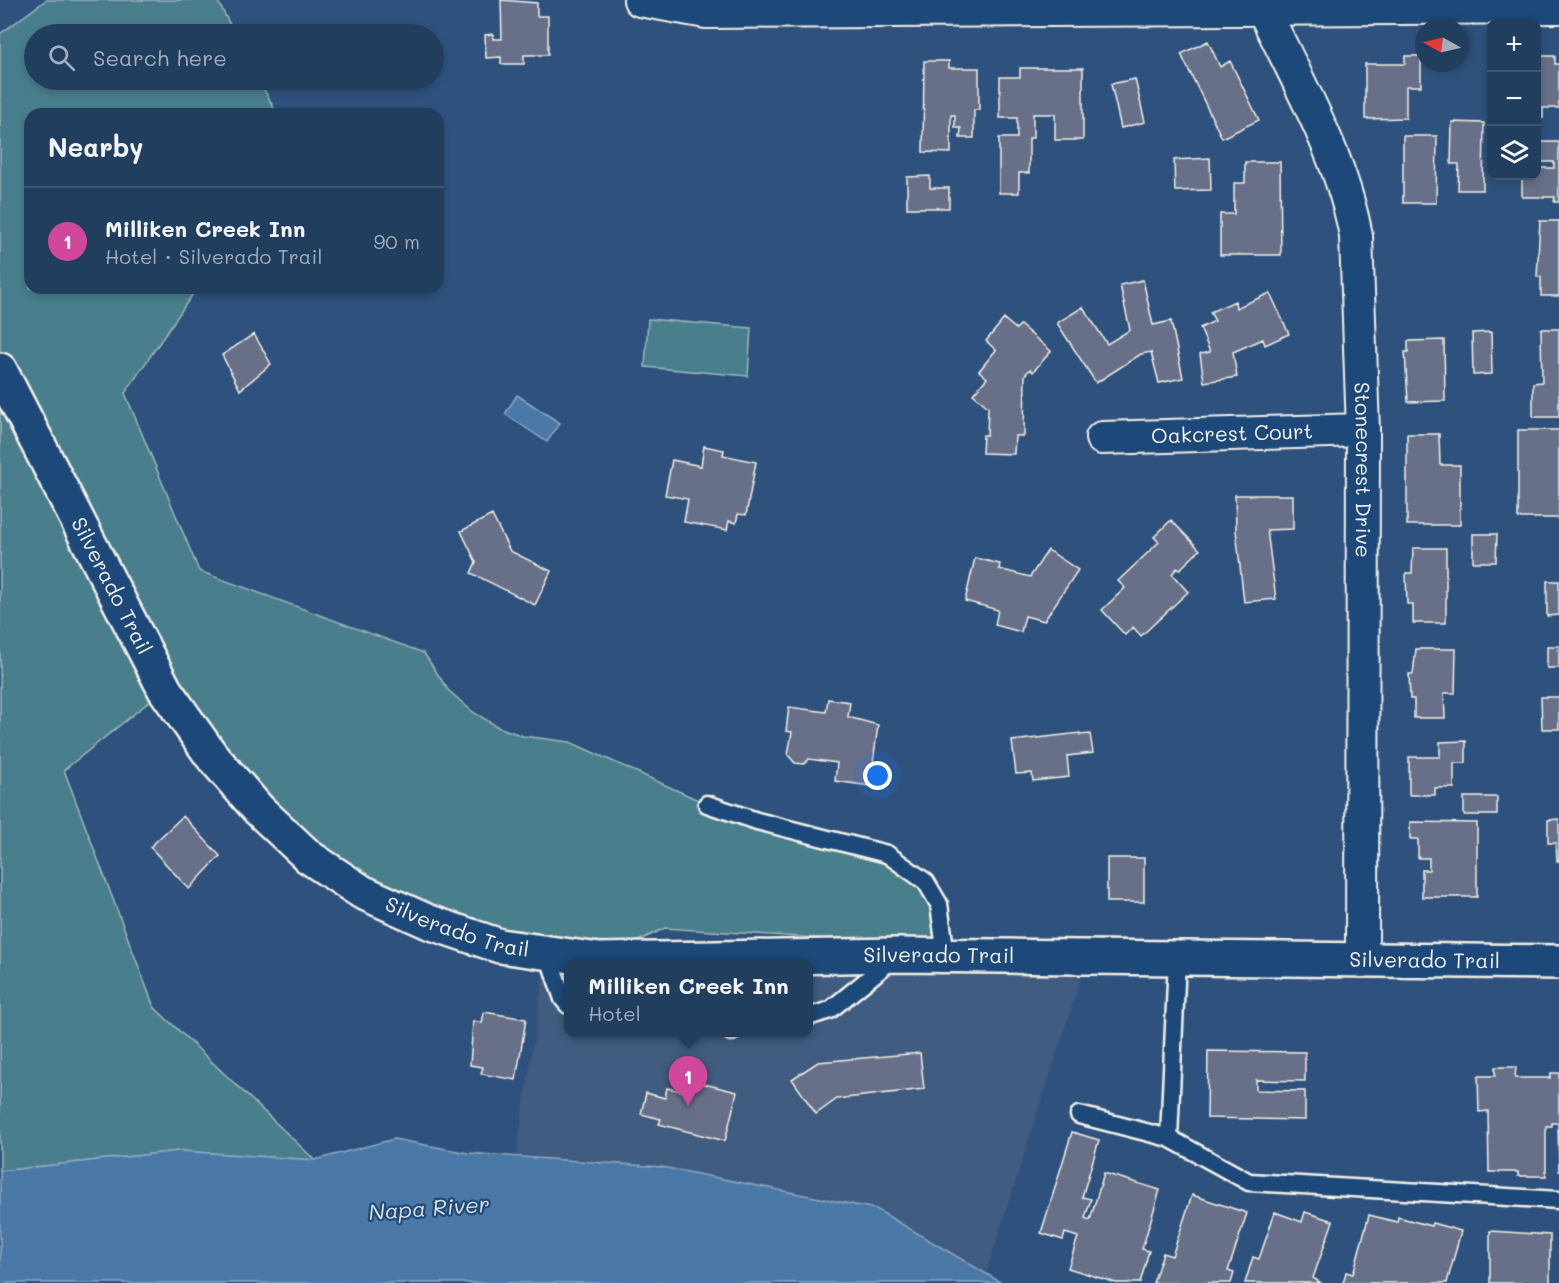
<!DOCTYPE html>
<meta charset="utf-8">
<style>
:root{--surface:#223e5e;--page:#2a4564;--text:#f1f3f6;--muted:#a2aebc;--line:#3f5773;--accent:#e797bd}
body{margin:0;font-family:Mali,sans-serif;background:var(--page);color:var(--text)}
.controls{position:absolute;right:18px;top:18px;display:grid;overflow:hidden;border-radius:12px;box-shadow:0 3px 9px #0003}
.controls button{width:54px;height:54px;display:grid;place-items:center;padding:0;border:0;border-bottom:2px solid var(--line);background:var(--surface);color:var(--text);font:30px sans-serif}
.compass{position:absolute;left:1415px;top:18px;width:54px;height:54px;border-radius:50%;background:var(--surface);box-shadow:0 3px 9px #0003;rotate:278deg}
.you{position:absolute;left:878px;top:776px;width:21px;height:21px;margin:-15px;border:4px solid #fff;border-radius:50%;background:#1a73e8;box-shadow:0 0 0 9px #1a73e833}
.badge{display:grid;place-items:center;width:39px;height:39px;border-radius:50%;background:var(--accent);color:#fff;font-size:20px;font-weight:700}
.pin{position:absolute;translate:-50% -50px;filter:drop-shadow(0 2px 3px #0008)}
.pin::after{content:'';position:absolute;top:32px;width:21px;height:18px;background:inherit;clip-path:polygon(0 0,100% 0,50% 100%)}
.popup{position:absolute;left:564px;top:959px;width:249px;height:78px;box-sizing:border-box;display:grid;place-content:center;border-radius:12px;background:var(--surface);filter:drop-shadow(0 2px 4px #0005);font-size:20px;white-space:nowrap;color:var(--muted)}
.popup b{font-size:22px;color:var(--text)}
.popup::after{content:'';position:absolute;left:50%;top:100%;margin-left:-12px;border:12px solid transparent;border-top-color:var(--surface)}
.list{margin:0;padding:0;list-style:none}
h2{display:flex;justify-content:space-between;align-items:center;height:78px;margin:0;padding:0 24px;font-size:26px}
h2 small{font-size:20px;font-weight:400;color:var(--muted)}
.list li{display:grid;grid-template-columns:39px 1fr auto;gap:18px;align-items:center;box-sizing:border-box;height:108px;padding:0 24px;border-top:2px solid var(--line)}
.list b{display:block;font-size:22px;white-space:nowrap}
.list p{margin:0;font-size:20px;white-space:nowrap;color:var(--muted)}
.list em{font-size:20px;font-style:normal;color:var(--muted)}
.icon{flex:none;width:33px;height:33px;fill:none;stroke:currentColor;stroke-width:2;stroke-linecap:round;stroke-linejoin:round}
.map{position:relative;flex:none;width:1559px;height:1283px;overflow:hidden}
.search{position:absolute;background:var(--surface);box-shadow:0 3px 9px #0003;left:24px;top:24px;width:420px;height:66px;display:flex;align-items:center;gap:15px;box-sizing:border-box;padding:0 21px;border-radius:33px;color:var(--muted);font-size:22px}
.panel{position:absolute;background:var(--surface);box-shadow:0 3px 9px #0003;left:24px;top:108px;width:420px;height:186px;border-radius:18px}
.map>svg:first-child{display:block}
.built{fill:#3f5b81;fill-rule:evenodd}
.green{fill:#4a7f8d;stroke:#9fb8ba;stroke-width:1.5}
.water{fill:#4b79a7;stroke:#8fa9c1;stroke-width:1.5}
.building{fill:#687089;stroke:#f4f1e8;stroke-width:1.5}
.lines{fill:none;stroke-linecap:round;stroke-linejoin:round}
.service-casing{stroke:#f4f1e8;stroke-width:21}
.minor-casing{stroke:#f4f1e8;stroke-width:36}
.primary-casing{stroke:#f4f1e8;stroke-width:38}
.service{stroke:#1f4a7a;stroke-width:16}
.minor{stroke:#1f4a7a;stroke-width:32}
.primary{stroke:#1f4a7a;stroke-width:33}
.labels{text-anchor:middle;stroke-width:4.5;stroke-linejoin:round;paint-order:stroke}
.street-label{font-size:21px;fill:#f4f1e8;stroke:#1f4a7a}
.water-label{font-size:22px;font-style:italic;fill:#dbdfde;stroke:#1f4a7a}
</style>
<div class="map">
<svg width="1559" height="1283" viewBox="0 0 1559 1283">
<rect width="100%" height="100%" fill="#2e527d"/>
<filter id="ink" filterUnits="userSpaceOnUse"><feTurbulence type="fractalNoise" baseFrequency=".0167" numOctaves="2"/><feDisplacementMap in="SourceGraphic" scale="12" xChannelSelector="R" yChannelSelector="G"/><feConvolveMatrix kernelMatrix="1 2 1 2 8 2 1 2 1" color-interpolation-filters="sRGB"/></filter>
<g filter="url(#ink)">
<path class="built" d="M547 952 1088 957 986 1273 876 1209 662 1167 516 1157ZM568 964H808V1032H568Z"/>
<path class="green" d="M46 0H217L235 34H34V80H259L277 114H30V288H197L125 393 199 571 424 653 448 690 473 712 498 727 523 736 570 742 707 804 847 842 926 882 952 947 665 928 599 960 363 892 164 690 64 770 154 1007 315 1160 179 1151 0 1171V34Z
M648 319 751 328 748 376 645 367Z"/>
<path class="water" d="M517 395 560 423 547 442 505 414Z
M394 1139 468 1153 662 1167 876 1209 1002 1283H0V1171L179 1151 315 1160Z"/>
<path class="building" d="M501 0 537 3V16H548V55H524V64H501V57L486 58 485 35 493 34V39H502Z
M1208 41 1220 67 1230 61 1259 120 1222 138 1181 54Z
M1405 56H1421V86H1406V118L1365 119V64H1405Z
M1536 56H1555V64H1559V108H1543V118H1536Z
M924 61H949V68H979V110H974V138H960L961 128H955V115H951V153L923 152Z
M1020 68H1083V140H1055V114H1033V138H1029V173H1019V193H999V138H1017V118H1000V77H1020Z
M1135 79 1145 122 1121 128 1111 84Z
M1452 122 1484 123 1483 190H1458L1459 164H1451Z
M1403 136H1437L1436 203H1403Z
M1536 142H1559V202H1554L1555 197H1522V176H1536V168H1554V162H1536Z
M1210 158 1211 190 1175 191 1174 160Z
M1245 162H1280L1281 255H1220V214H1234V183H1245Z
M930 176V188H949V208H907V177Z
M1540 221H1559V296H1541V277H1537Z
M1143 280 1153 325 1171 321 1183 378 1159 383 1151 352 1141 354 1096 383 1057 323 1083 307 1107 344 1130 330 1120 285Z
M1270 293 1289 334 1265 345 1263 339 1233 352 1237 377 1204 382 1200 354 1210 352 1200 328 1215 321 1210 312 1235 301 1236 308Z
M1004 319 1016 329 1020 325 1051 351 1033 372 1030 369 1025 375 1024 436H1015L1014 454 982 453 983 435H987L988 407 973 394 987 378 979 371 996 350 986 341Z
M1541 329H1559V417H1533V383L1542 382Z
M1491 332 1492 374 1473 375 1472 333Z
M254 334 271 364 240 390 222 355Z
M1444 340 1445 401 1408 402 1405 352H1408V341Z
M1518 430H1559V518H1518Z
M1407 434H1439L1440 465H1460V525H1407Z
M704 446 724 450 723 455 756 462 746 515 738 514 736 523 729 521 727 530 684 522 688 499 665 495 672 460 701 466Z
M1235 495H1293V529L1267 530 1276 599 1244 602 1236 530Z
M492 515 510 551 551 571 535 605 471 573 476 562 461 531Z
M1171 520 1200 550 1179 570 1177 568 1172 574 1188 592 1141 636 1133 627 1125 635 1102 610 1125 588 1118 581 1159 542 1154 537Z
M1473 534H1497L1496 562H1473Z
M1413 548H1446V623H1413V604H1407L1406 573H1412Z
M1048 550 1078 570 1044 621 1025 616 1021 632 995 625 998 610 965 601 975 558 1000 564 999 569 1030 577Z
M1547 581H1559V615L1547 616Z
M1547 646H1559V668H1547Z
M1416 649H1456L1455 693H1444L1445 718H1414V699H1410L1409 674H1413Z
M1541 697H1559V729H1542Z
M828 699 850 702 848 717 878 725 870 786 835 781 837 763 809 759 804 764 795 763 788 755 792 732 786 731 789 707 826 712Z
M1080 733V735L1090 734 1093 753 1067 756 1069 777 1033 781 1032 773 1016 774 1012 741Z
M1466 741V763H1454V788H1435V795H1409V757H1440V742Z
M1464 797H1497V815H1464Z
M183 816 220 856 189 889 150 847Z
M1559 819V861H1557L1556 843H1548V820Z
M1410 822 1477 823V897H1422V870H1429V858H1418V839H1410Z
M1107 858H1144V902H1107Z
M484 1012 526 1019 516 1080 481 1074 483 1067 470 1065 473 1021 482 1023Z
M1208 1051 1305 1052V1081L1256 1080V1090L1305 1091V1120L1207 1118Z
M920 1053 924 1089 837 1099 816 1114 792 1079 818 1062Z
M1495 1067H1516L1515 1078H1550L1551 1073H1559V1172L1558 1123H1552V1126H1546V1176H1518V1172H1489L1488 1111 1479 1112 1478 1076H1495Z
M688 1080 737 1092 725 1141 659 1124 661 1119 641 1114 646 1093 665 1098 667 1088 686 1092Z
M1072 1132 1099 1140 1082 1197 1091 1199 1085 1218 1090 1220 1104 1173 1160 1190 1142 1249 1149 1251 1140 1283H1116L1068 1268 1078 1237 1065 1233 1063 1240 1041 1233Z
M1192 1195 1247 1213 1228 1271 1234 1273 1231 1283H1153L1163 1253 1172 1256Z
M1275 1212 1302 1222 1305 1212 1333 1221 1313 1278 1321 1283H1245L1253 1257 1259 1259Z
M1369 1215 1397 1222 1398 1217 1431 1226 1432 1223 1461 1231 1447 1283H1343L1346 1272 1353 1274Z
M1490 1231 1550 1235V1283H1490Z"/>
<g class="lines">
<defs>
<path id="service" d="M707 804 757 821 887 854 926 882 939 904 946 956
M547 952 563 999 568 1005
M808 1017 830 1010 893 959
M731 1032H732
M1079 1115 1169 1138 1177 959
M1169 1138 1249 1182 1559 1200"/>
<g id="minor">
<path d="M640 0 706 12 1559 7"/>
<path id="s1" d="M1259 0C1294 76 1341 153 1356 236L1363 430 1362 961"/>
<path id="s2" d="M1102 438 1363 430"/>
</g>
<g id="primary">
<path id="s3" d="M0 370 165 690 211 755 259 810 309 857 362 892 429 922 500 946 599 960 897 955 1559 962"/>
</g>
</defs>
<use href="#service" class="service-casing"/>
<use href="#minor" class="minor-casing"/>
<use href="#primary" class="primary-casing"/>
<use href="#service" class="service"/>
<use href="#minor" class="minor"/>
<use href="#primary" class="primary"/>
</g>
</g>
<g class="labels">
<g class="street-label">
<text dy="7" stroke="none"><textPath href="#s2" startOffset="130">Oakcrest Court</textPath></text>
<text dy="7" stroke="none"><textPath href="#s1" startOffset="490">Stonecrest Drive</textPath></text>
<text dy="7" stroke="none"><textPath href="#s3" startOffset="243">Silverado Trail</textPath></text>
<text dy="7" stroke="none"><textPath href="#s3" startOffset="747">Silverado Trail</textPath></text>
<text dy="7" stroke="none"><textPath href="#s3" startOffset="1233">Silverado Trail</textPath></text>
<text dy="7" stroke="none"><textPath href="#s3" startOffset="1719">Silverado Trail</textPath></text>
</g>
<g class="water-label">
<text transform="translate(429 1208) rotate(-4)" y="8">Napa River</text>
</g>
</g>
</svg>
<div class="controls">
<button>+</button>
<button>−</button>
<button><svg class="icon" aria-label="layers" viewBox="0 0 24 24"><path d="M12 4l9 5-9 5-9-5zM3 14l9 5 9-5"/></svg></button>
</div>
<svg class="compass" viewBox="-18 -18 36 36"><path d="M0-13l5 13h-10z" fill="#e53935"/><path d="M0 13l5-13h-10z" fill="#a2aebc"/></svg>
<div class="you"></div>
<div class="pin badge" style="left:688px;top:1106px;background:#d1479c">1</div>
<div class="popup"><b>Milliken Creek Inn</b>Hotel</div>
<div class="search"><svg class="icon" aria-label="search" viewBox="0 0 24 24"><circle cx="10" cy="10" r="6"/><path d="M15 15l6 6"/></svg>Search here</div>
<section class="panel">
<h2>Nearby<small></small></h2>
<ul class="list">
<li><span class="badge" style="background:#d1479c">1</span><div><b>Milliken Creek Inn</b><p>Hotel · Silverado Trail</p></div><em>90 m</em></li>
</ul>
</section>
</div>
